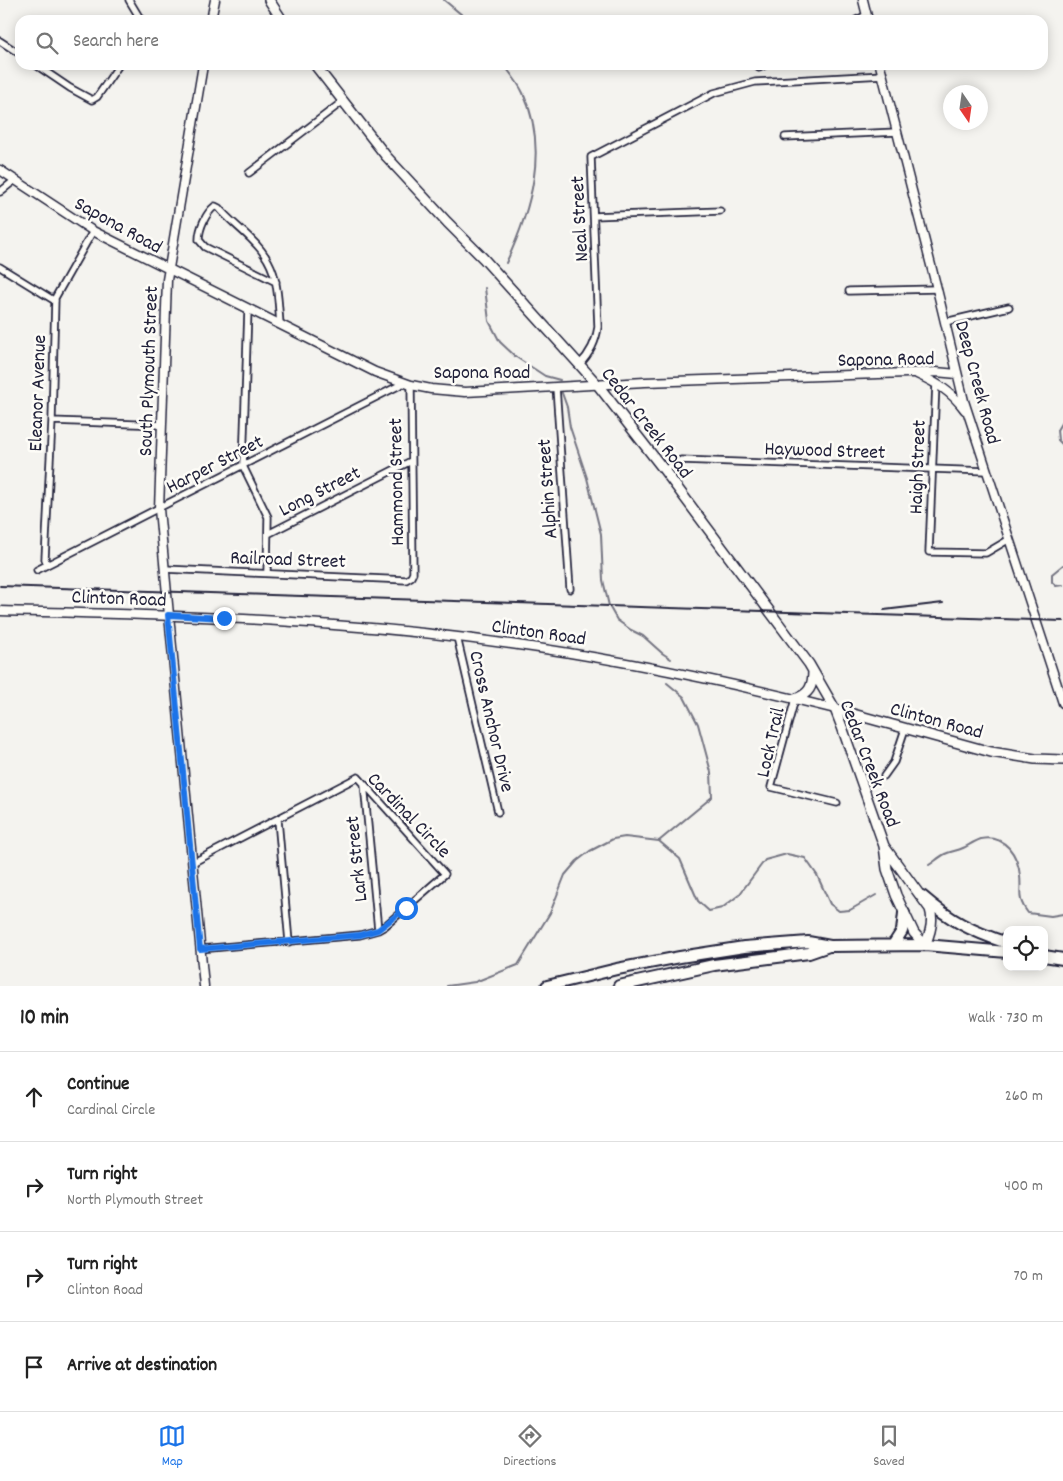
<!DOCTYPE html>
<meta charset="utf-8">
<style>
:root{--surface:#fff;--page:#f6f6f6;--text:#222;--muted:#767676;--line:#e0e0e0;--accent:#1a73e8}
body{margin:0;font-family:Dekko,sans-serif;background:var(--page);color:var(--text)}
.controls{position:absolute;right:15px;bottom:15px;display:grid;overflow:hidden;border-radius:10px;box-shadow:0 2px 12px #0003}
.controls button{width:45px;height:45px;display:grid;place-items:center;padding:0;border:0;border-bottom:1px solid var(--line);background:var(--surface);color:var(--text);font:25px sans-serif}
.compass{position:absolute;left:943px;top:85px;width:45px;height:45px;border-radius:50%;background:var(--surface);box-shadow:0 2px 12px #0003;rotate:167deg}
.stop{position:absolute;width:15px;height:15px;margin:-11px;border:4px solid #1a73e8;border-radius:50%;background:#fff}
.stop.end{background:#1a73e8;border-color:#fff;box-shadow:0 1px 5px #0008}
.list{margin:0;padding:0;list-style:none}
h2{display:flex;justify-content:space-between;align-items:center;height:65px;margin:0;padding:0 20px;font-size:21px}
h2 small{font-size:16px;font-weight:400;color:var(--muted)}
.list li{display:grid;grid-template-columns:32px 1fr auto;gap:15px;align-items:center;box-sizing:border-box;height:90px;padding:0 20px;border-top:1px solid var(--line)}
.list b{display:block;font-size:19px;white-space:nowrap}
.list p{margin:0;font-size:16px;white-space:nowrap;color:var(--muted)}
.list em{font-size:16px;font-style:normal;color:var(--muted)}
.icon{flex:none;width:28px;height:28px;fill:none;stroke:currentColor;stroke-width:2;stroke-linecap:round;stroke-linejoin:round}
.map{position:relative;flex:none;width:1063px;height:986px;overflow:hidden}
.search{position:absolute;background:var(--surface);box-shadow:0 2px 12px #0003;left:15px;right:15px;top:15px;height:55px;display:flex;align-items:center;gap:12px;box-sizing:border-box;padding:0 18px;border-radius:15px;color:var(--muted);font-size:19px}
.sheet{height:425px;background:var(--surface)}
nav{display:flex;justify-content:space-around;align-items:center;box-sizing:border-box;height:70px;border-top:1px solid var(--line);background:var(--surface);font-size:14px;color:var(--muted)}
nav a{display:grid;justify-items:center;gap:2px}
nav .on{color:var(--accent)}
.map>svg:first-child{display:block}
.lines{fill:none;stroke-linecap:round;stroke-linejoin:round}
.stream{stroke:#757582;stroke-width:2}
.street-casing{stroke:#22223b;stroke-width:9}
.secondary-casing{stroke:#22223b;stroke-width:11}
.primary-casing{stroke:#22223b;stroke-width:12}
.highway-casing{stroke:#22223b;stroke-width:14}
.street{stroke:#fdfcf7;stroke-width:5.5}
.secondary{stroke:#fdfcf7;stroke-width:8}
.primary{stroke:#fdfcf7;stroke-width:9}
.highway{stroke:#fdfcf7;stroke-width:10}
.rail{stroke:#22223b;stroke-width:2}
.route{stroke:#1a73e8;stroke-width:6}
.labels{text-anchor:middle;stroke-width:5;stroke-linejoin:round;paint-order:stroke}
.street-label{font-size:20px;fill:#22223b;stroke:#fdfcf7}
</style>
<div class="map">
<svg width="1063" height="986" viewBox="0 0 1063 986">
<rect width="100%" height="100%" fill="#f4f3ef"/>
<filter id="ink" filterUnits="userSpaceOnUse"><feTurbulence type="fractalNoise" baseFrequency=".02" numOctaves="2"/><feDisplacementMap in="SourceGraphic" scale="10" xChannelSelector="R" yChannelSelector="G"/><feConvolveMatrix kernelMatrix="1 2 1 2 8 2 1 2 1" color-interpolation-filters="sRGB"/></filter>
<g filter="url(#ink)">
<g class="lines">
<path class="stream" d="M444 0 468 20
M504 65C511 74 519 84 523 93 549 149 531 210 506 263
M485 288 489 321 500 342 516 357 545 376 560 380
M562 393 567 407 570 427 587 478 601 534 603 580 609 606 617 620 631 630 643 636 662 653 671 659
M1063 420 1057 430 1058 440 1063 445
M1063 565 1052 574V582L1056 586 1063 585
M659 841 712 797 711 772 698 724 684 697 667 683
M929 865C934 862 939 857 945 854 951 851 957 851 963 848 969 845 975 841 981 839 1005 834 1018 855 1020 876 1022 893 1016 897 1028 913L1051 916 1063 914
M447 986 475 982 518 965 550 913 565 875 577 861 590 851 613 839 625 837 659 841 680 859 698 901 709 911 722 908 739 895 765 860 787 854 805 858 817 875 830 904 839 911 850 910 876 895"/>
<defs>
<path id="street" d="M129 0 141 20
M856 20 867 15
M0 41 20 54
M36 65 70 88 92 100 97 97 119 65
M759 68 765 65
M785 137 897 132
M249 173 342 102
M0 192 15 180
M594 216 720 211
M0 267 55 301
M276 282 205 247 199 240C199 228 206 213 215 206L219 208C228 219 240 228 250 238 279 265 277 288 280 324
M849 291 937 289
M248 309 243 466 268 517 267 573
M945 322 1009 307
M579 365C590 354 596 343 598 327L591 157 714 93 755 82 883 75
M936 383 929 552 986 553 1008 540
M556 387 570 589
M52 421 162 425
M664 470 681 460 987 471
M268 534 411 461
M47 564 45 559 52 421 55 298 93 231
M164 569 406 580 411 577 413 573 411 385
M37 570 404 383
M457 637 498 812
M795 699 771 787 837 803
M884 776 894 762 905 729
M364 784 378 930
M278 820 289 942
M192 863 358 777 445 874 385 926 378 930 360 935 200 949"/>
<path id="secondary" d="M863 0 868 20
M211 20 215 0
M203 65 167 280 159 509 204 986
M880 65 937 289 964 401 1063 703
M0 170 93 231 375 372 411 385 431 389 465 392 645 382 936 372 957 374
M917 374C937 383 952 392 965 410
M0 611C111 614 223 616 334 625 503 637 671 667 835 709"/>
<path id="primary" d="M269 0 282 20
M315 65 386 156 447 222 483 258 597 384 664 470 809 664 835 709 842 727 884 846 887 869 896 895 914 933 925 945C930 934 934 921 930 909L884 846
M795 699C809 694 813 687 813 671
M835 709 991 752 1035 759 1063 760"/>
<path id="highway" d="M922 896C951 921 971 931 1007 943
M893 945 902 931 904 913
M1044 956 1063 959
M547 986 617 969 680 957 744 947 808 942 830 946 925 945 1007 952
M619 986 714 965 809 953 829 946"/>
</defs>
<use href="#street" class="street-casing"/>
<use href="#secondary" class="secondary-casing"/>
<use href="#primary" class="primary-casing"/>
<use href="#highway" class="highway-casing"/>
<use href="#street" class="street"/>
<use href="#secondary" class="secondary"/>
<use href="#primary" class="primary"/>
<use href="#highway" class="highway"/>
<path class="rail" d="M0 586 1063 621
M884 610 943 603"/>
</g>
</g>
<g class="lines" filter="url(#ink)">
<path class="route" d="M224 618 168 615 200 949 360 935 378 930 406 908"/>
</g>
<g class="labels">
<g class="street-label">
<text transform="translate(578 219) rotate(-93)" y="7">Neal Street</text>
<text transform="translate(119 224) rotate(29)" y="7">Sapona Road</text>
<text transform="translate(886 358) rotate(-1)" y="7">Sapona Road</text>
<text transform="translate(147 371) rotate(-88)" y="7">South Plymouth Street</text>
<text x="482" y="378">Sapona Road</text>
<text transform="translate(979 382) rotate(75)" y="7">Deep Creek Road</text>
<text transform="translate(36 393) rotate(-88)" y="7">Eleanor Avenue</text>
<text transform="translate(648 422) rotate(52)" y="7">Cedar Creek Road</text>
<text transform="translate(825 449) rotate(2)" y="7">Haywood Street</text>
<text transform="translate(214 463) rotate(-27)" y="7">Harper Street</text>
<text transform="translate(916 467) rotate(-88)" y="7">Haigh Street</text>
<text transform="translate(395 482) rotate(-91)" y="7">Hammond Street</text>
<text transform="translate(546 489) rotate(-94)" y="7">Alphin Street</text>
<text transform="translate(319 490) rotate(-27)" y="7">Long Street</text>
<text transform="translate(288 558) rotate(2)" y="7">Railroad Street</text>
<text transform="translate(119 597) rotate(2)" y="7">Clinton Road</text>
<text transform="translate(539 631) rotate(8)" y="7">Clinton Road</text>
<text transform="translate(937 719) rotate(15)" y="7">Clinton Road</text>
<text transform="translate(493 721) rotate(77)" y="7">Cross Anchor Drive</text>
<text transform="translate(769 742) rotate(-77)" y="7">Lock Trail</text>
<text transform="translate(871 763) rotate(69)" y="7">Cedar Creek Road</text>
<text transform="translate(410 814) rotate(46)" y="7">Cardinal Circle</text>
<text transform="translate(355 859) rotate(-96)" y="7">Lark Street</text>
</g>
</g>
</svg>
<div class="controls">
<button><svg class="icon" aria-label="locate" viewBox="0 0 24 24"><circle cx="12" cy="12" r="6"/><path d="M12 2v4M12 18v4M2 12h4M18 12h4"/></svg></button>
</div>
<svg class="compass" viewBox="-18 -18 36 36"><path d="M0-13l5 13h-10z" fill="#e53935"/><path d="M0 13l5-13h-10z" fill="#767676"/></svg>
<div class="stop" style="left:406px;top:908px"></div>
<div class="stop end" style="left:224px;top:618px"></div>
<div class="search"><svg class="icon" aria-label="search" viewBox="0 0 24 24"><circle cx="10" cy="10" r="6"/><path d="M15 15l6 6"/></svg>Search here</div>
</div>
<section class="sheet">
<h2>10 min<small>Walk · 730 m</small></h2>
<ul class="list">
<li><svg class="icon" aria-label="ahead" viewBox="0 0 24 24"><path d="M12 20V5M6 11l6-6 6 6"/></svg><div><b>Continue</b><p>Cardinal Circle</p></div><em>260 m</em></li>
<li><svg class="icon" aria-label="right" viewBox="0 0 24 24"><path d="M7 20v-9h11M14 6l5 5-5 5"/></svg><div><b>Turn right</b><p>North Plymouth Street</p></div><em>400 m</em></li>
<li><svg class="icon" aria-label="right" viewBox="0 0 24 24"><path d="M7 20v-9h11M14 6l5 5-5 5"/></svg><div><b>Turn right</b><p>Clinton Road</p></div><em>70 m</em></li>
<li><svg class="icon" aria-label="arrive" viewBox="0 0 24 24"><path d="M6 21V4h12l-3 4 3 4H6"/></svg><div><b>Arrive at destination</b></div></li>
</ul>
</section>
<nav>
<a class="on"><svg class="icon" aria-label="map" viewBox="0 0 24 24"><path d="M3 6l6-2 6 2 6-2v14l-6 2-6-2-6 2zM9 4v14M15 6v14"/></svg>Map</a>
<a><svg class="icon" aria-label="directions" viewBox="0 0 24 24"><path d="M12 3l9 9-9 9-9-9zM9 14v-3h6M13 9l2 2-2 2"/></svg>Directions</a>
<a><svg class="icon" aria-label="saved" viewBox="0 0 24 24"><path d="M7 4h10v16l-5-4-5 4z"/></svg>Saved</a>
</nav>
